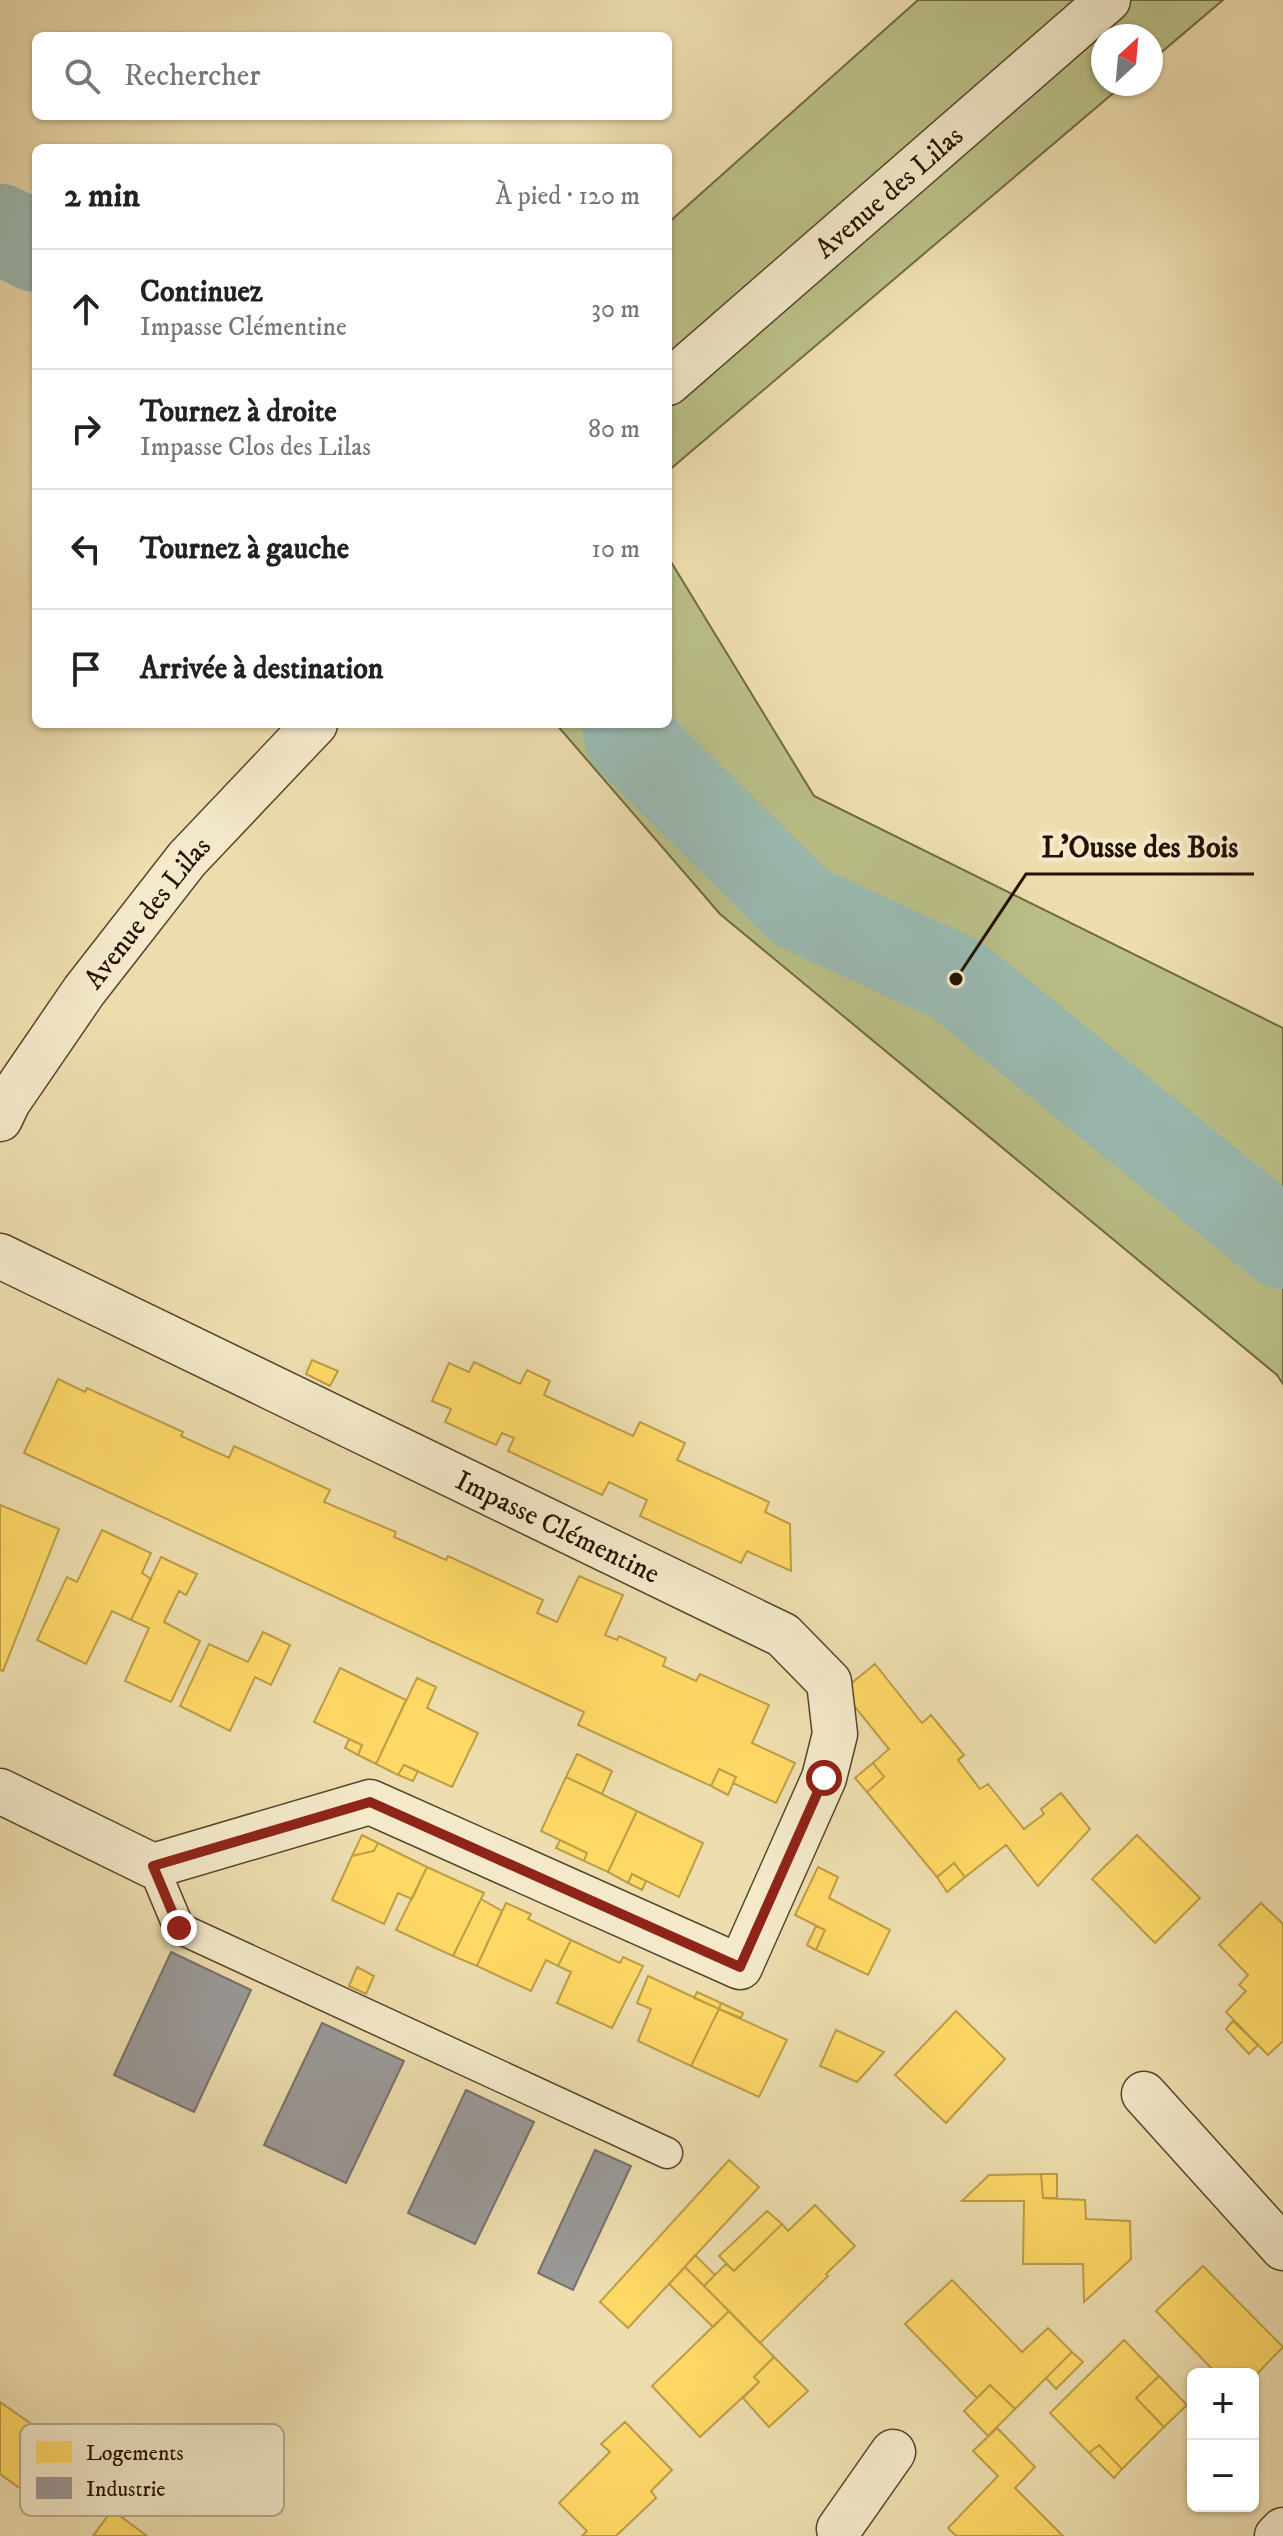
<!DOCTYPE html>
<html lang="fr">
<meta charset="utf-8">
<style>
:root{--surface:#fff;--page:#f6f6f6;--text:#222;--muted:#767676;--line:#e0e0e0}
body{margin:0;font-family:"IM FELL DW Pica",serif;background:var(--page);color:var(--text)}
.controls{position:absolute;right:24px;bottom:24px;display:grid;overflow:hidden;border-radius:12px;box-shadow:0 2px 6px #0004}
.controls button{width:72px;height:72px;display:grid;place-items:center;padding:0;border:0;border-bottom:2px solid var(--line);background:var(--surface);color:var(--text);font:40px sans-serif}
.compass{position:absolute;left:1091px;top:24px;width:72px;height:72px;border-radius:50%;background:var(--surface);box-shadow:0 2px 6px #0004;rotate:26deg}
.stop{position:absolute;width:24px;height:24px;margin:-18px;border:6px solid #8f2418;border-radius:50%;background:#fff}
.stop.end{background:#8f2418;border-color:#fff;box-shadow:0 2px 8px #0008}
.list{margin:0;padding:0;list-style:none}
h2{display:flex;justify-content:space-between;align-items:center;height:104px;margin:0;padding:0 32px;font-size:34px}
h2 small{font-size:26px;font-weight:400;color:var(--muted)}
.list li{display:grid;grid-template-columns:52px 1fr auto;gap:24px;align-items:center;box-sizing:border-box;height:120px;padding:0 32px;border-top:2px solid var(--line)}
.list b{display:block;font-size:30px;white-space:nowrap}
.list p{margin:0;font-size:26px;white-space:nowrap;color:var(--muted)}
.list em{font-size:26px;font-style:normal;color:var(--muted)}
.icon{flex:none;width:44px;height:44px;fill:none;stroke:currentColor;stroke-width:2;stroke-linecap:round;stroke-linejoin:round}
.map{position:relative;flex:none;width:1283px;height:2536px;overflow:hidden}
.search{position:absolute;background:var(--surface);box-shadow:0 2px 6px #0004;left:32px;top:32px;width:640px;height:88px;display:flex;align-items:center;gap:20px;box-sizing:border-box;padding:0 28px;border-radius:12px;color:var(--muted);font-size:30px}
.panel{position:absolute;background:var(--surface);box-shadow:0 2px 6px #0004;left:32px;top:144px;width:640px;height:584px;border-radius:12px}
.map>svg:first-child{display:block}
.green{fill:#bbc088;stroke:#706a44;stroke-width:2}
.homes{fill:#ffd966;stroke:#bd9e47;stroke-width:2}
.industry{fill:#999;stroke:#76716b;stroke-width:2}
.lines{fill:none;stroke-linecap:round;stroke-linejoin:round}
.river{stroke:#9bbbb3;stroke-width:90}
.service-casing{stroke:#56462c;stroke-width:33}
.minor-casing{stroke:#56462c;stroke-width:47}
.tertiary-casing{stroke:#56462c;stroke-width:47}
.service{stroke:#f4eacb;stroke-width:30}
.minor{stroke:#f4eacb;stroke-width:44}
.tertiary{stroke:#f4eacb;stroke-width:44}
.route{stroke:#8f2418;stroke-width:10}
.labels{text-anchor:middle;stroke-width:8;stroke-linejoin:round;paint-order:stroke}
.street-label{font-size:28px;fill:#241300;stroke:#f4eacb}
.key{fill:#f4eacb;stroke:#b6aa8e;stroke-width:2}
.key-label{font-size:22px;fill:#241300}
.leader{fill:none;stroke:#241300;stroke-width:3}
.callout-dot{fill:#241300;stroke:#f4eacb;stroke-width:3}
.callout-label{font-size:30px;text-anchor:middle;font-weight:bold;fill:#241300;stroke:#f4eacb;stroke-width:8;stroke-linejoin:round;paint-order:stroke}
</style>
<div class="map">
<svg width="1283" height="2536" viewBox="0 0 1283 2536">
<rect width="100%" height="100%" fill="#eedeaf"/>
<filter id="stains"><feTurbulence type="fractalNoise" baseFrequency=".0025" numOctaves="4"/><feColorMatrix values="0 0 0 0 .2 0 0 0 0 .09 0 0 0 0 .02 0 0 0 .5 -.17"/></filter>
<radialGradient id="worn" r=".72"><stop offset=".6" stop-color="#630" stop-opacity="0"/><stop offset="1" stop-color="#630" stop-opacity=".3"/></radialGradient>
<path class="green" d="M918 0H1223L1151 61V36H1103V84H1124L668 471V223Z
M668 557 814 796 1283 1028V1384L1277 1375 720 914 556 724H668Z"/>
<path class="homes" d="M312 1360 338 1371 330 1386 306 1374Z
M474 1362 520 1384 527 1370 550 1381 544 1395 633 1436 640 1422 685 1443 677 1460 769 1502 765 1512 790 1524 791 1571 747 1551 741 1563 640 1516 647 1500 609 1482 602 1495 508 1451 514 1438 502 1433 496 1445 445 1422 451 1409 432 1401 449 1363 469 1372Z
M58 1379 85 1392 87 1388 183 1432 181 1436 229 1458 234 1446 330 1490 324 1502 396 1532 394 1537 446 1560 448 1556 543 1600 537 1613 557 1622 579 1576 623 1595 605 1635 617 1640 619 1636 666 1658 663 1666 696 1681 700 1674 769 1705 752 1743 795 1763 776 1803 733 1783 736 1777 719 1769 711 1786 578 1725 584 1712 24 1453Z
M0 1505 59 1529 3 1671 0 1670Z
M102 1530 151 1553 142 1573 151 1579 131 1620 112 1611 86 1664 37 1640 67 1577 77 1582Z
M161 1557 197 1574 186 1595 179 1591 164 1622 200 1641 171 1702 125 1681 149 1628 131 1620Z
M263 1632 290 1645 271 1685 255 1677 230 1731 180 1706 209 1644 248 1662Z
M875 1664 922 1723 931 1715 964 1755 958 1760 980 1789 988 1784 1024 1829 1044 1814 1041 1809 1061 1793 1090 1829 1038 1886 1006 1845 965 1877 954 1863 937 1877 867 1792 884 1777 873 1763 889 1749 842 1691Z
M340 1668 406 1700 376 1764 358 1755 362 1745 314 1722Z
M417 1678 436 1687 427 1708 478 1733 452 1787 404 1765 398 1775 376 1764Z
M349 1739 362 1745 358 1755 345 1748Z
M577 1754 612 1771 602 1794 566 1777Z
M873 1763 884 1777 867 1792 855 1778Z
M404 1765 418 1771 413 1781 398 1775Z
M719 1769 736 1777 728 1795 711 1786Z
M566 1777 637 1811 608 1872 584 1861 587 1853 541 1831Z
M637 1811 703 1843 679 1897 632 1874 628 1883 608 1872Z
M362 1835 378 1843 374 1851 352 1856Z
M1137 1835 1200 1898 1155 1943 1092 1879Z
M560 1840 587 1853 584 1861 556 1848Z
M378 1843 427 1867 412 1899 398 1893 384 1924 332 1900 352 1856 374 1851Z
M954 1863 965 1877 947 1892 937 1877Z
M427 1867 484 1893 453 1956 396 1930Z
M818 1867 838 1877 829 1898 890 1930 868 1975 816 1950 825 1930 795 1915Z
M632 1874 646 1881 642 1890 628 1883Z
M481 1899 502 1911 477 1966 453 1956Z
M506 1903 531 1914 528 1919 571 1940 558 1966 546 1960 531 1991 477 1966Z
M1261 1903 1283 1924V2041L1268 2055 1226 2012 1246 1991 1239 1985 1248 1975 1219 1945Z
M816 1926 825 1930 816 1950 807 1945Z
M571 1940 620 1963 623 1957 643 1966 612 2028 557 2003 571 1972 558 1966Z
M357 1967 374 1976 366 1994 349 1986Z
M648 1976 719 2009 691 2066 638 2041 651 2009 637 2003Z
M697 1992 721 2003 719 2009 694 1998Z
M721 2003 743 2013 741 2018 719 2009Z
M719 2009 787 2040 759 2097 691 2066Z
M956 2011 1005 2059 946 2123 895 2075Z
M1233 2021 1258 2045 1249 2054 1226 2029Z
M836 2030 884 2052 857 2082 820 2066Z
M729 2160 759 2187 628 2328 600 2302Z
M1041 2174 1043 2198 1085 2200 1086 2219 1130 2221 1131 2259 1084 2302 1083 2264H1023L1024 2201H962L989 2175Z
M1041 2174H1057V2198H1043Z
M815 2205 855 2246 826 2274 828 2276 760 2343 704 2286 726 2264 734 2271 782 2224 788 2231Z
M767 2211 782 2224 734 2271 719 2256Z
M695 2255 715 2275 704 2286 685 2267Z
M1203 2266 1283 2347 1253 2378V2374H1217L1156 2311Z
M685 2267 729 2311 713 2327 669 2284Z
M952 2280 1022 2352 1048 2328 1072 2352 1015 2409 990 2385 977 2398 905 2324Z
M729 2311 774 2357 754 2377 759 2382 700 2437 652 2386Z
M1124 2340 1159 2376 1136 2398 1164 2427 1122 2469 1099 2445 1089 2453 1050 2413Z
M1072 2352 1083 2362 1056 2389 1046 2378Z
M774 2357 808 2391 769 2427 743 2398 759 2382 754 2377Z
M1159 2376 1187 2405 1164 2427 1136 2398Z
M990 2385 1015 2409 988 2436 964 2411Z
M0 2402 93 2467 59 2516 0 2474Z
M625 2422 672 2470 651 2491 656 2498 616 2536H582L587 2531 559 2503 610 2452 601 2444Z
M997 2428 1035 2467 1015 2488 1063 2536H956L948 2528 998 2476 973 2451Z
M1099 2445 1122 2469 1114 2478 1089 2453Z
M112 2510 147 2536H93Z"/>
<path class="industry" d="M171 1952 251 1990 194 2112 114 2075Z
M322 2023 404 2061 346 2183 264 2145Z
M466 2090 534 2122 475 2244 408 2213Z
M595 2150 631 2166 573 2290 538 2273Z"/>
<g class="lines">
<path class="river" d="M0 229 36 247
M627 724 629 737 800 907 956 979 1283 1244"/>
<defs>
<path id="service" d="M153 1866 179 1928 667 2153"/>
<g id="minor">
<path id="s1" d="M0 1256 783 1635 829 1682 835 1734 824 1778 740 1967 370 1802 153 1866 0 1791"/>
<path d="M1144 2094 1283 2248"/>
<path d="M839 2529 893 2452"/>
<path d="M1277 2536 1283 2530"/>
</g>
<g id="tertiary">
<path id="s2" d="M668 383 1108 0"/>
<path id="s3" d="M0 1119 8 1102 84 991 187 859 315 724"/>
</g>
</defs>
<use href="#service" class="service-casing"/>
<use href="#minor" class="minor-casing"/>
<use href="#tertiary" class="tertiary-casing"/>
<use href="#service" class="service"/>
<use href="#minor" class="minor"/>
<use href="#tertiary" class="tertiary"/>
</g>
<g class="lines">
<path class="route" d="M179 1928 153 1866 370 1802 740 1967 824 1778"/>
</g>
<g class="labels">
<g class="street-label">
<text dy="10" stroke="none"><textPath href="#s2" startOffset="292">Avenue des Lilas</textPath></text>
<text dy="10" stroke="none"><textPath href="#s3" startOffset="254">Avenue des Lilas</textPath></text>
<text dy="10" stroke="none"><textPath href="#s1" startOffset="620">Impasse Clémentine</textPath></text>
</g>
</g>
<rect x="20" y="2424" width="264" height="92" rx="12" class="key"/>
<rect x="36" y="2441" width="36" height="22" fill="#ffd966"/>
<rect x="36" y="2477" width="36" height="22" fill="#999"/>
<g class="key-label">
<text x="86" y="2460">Logements</text>
<text x="86" y="2496">Industrie</text>
</g>
<path class="leader" d="M956 979L1026 874H1254"/>
<circle class="callout-dot" cx="956" cy="979" r="8"/>
<g class="callout-label">
<text x="1140" y="857">L'Ousse des Bois</text>
</g>
<rect width="100%" height="100%" filter="url(#stains)"/>
<rect width="100%" height="100%" fill="url(#worn)"/>
</svg>
<div class="controls">
<button>+</button>
<button>−</button>
</div>
<svg class="compass" viewBox="-18 -18 36 36"><path d="M0-13l5 13h-10z" fill="#e53935"/><path d="M0 13l5-13h-10z" fill="#767676"/></svg>
<div class="stop" style="left:824px;top:1778px"></div>
<div class="stop end" style="left:179px;top:1928px"></div>
<div class="search"><svg class="icon" aria-label="search" viewBox="0 0 24 24"><circle cx="10" cy="10" r="6"/><path d="M15 15l6 6"/></svg>Rechercher</div>
<section class="panel">
<h2>2 min<small>À pied · 120 m</small></h2>
<ul class="list">
<li><svg class="icon" aria-label="ahead" viewBox="0 0 24 24"><path d="M12 20V5M6 11l6-6 6 6"/></svg><div><b>Continuez</b><p>Impasse Clémentine</p></div><em>30 m</em></li>
<li><svg class="icon" aria-label="right" viewBox="0 0 24 24"><path d="M7 20v-9h11M14 6l5 5-5 5"/></svg><div><b>Tournez à droite</b><p>Impasse Clos des Lilas</p></div><em>80 m</em></li>
<li><svg class="icon" aria-label="left" viewBox="0 0 24 24"><path d="M17 20v-9H6M10 6l-5 5 5 5"/></svg><div><b>Tournez à gauche</b></div><em>10 m</em></li>
<li><svg class="icon" aria-label="arrive" viewBox="0 0 24 24"><path d="M6 21V4h12l-3 4 3 4H6"/></svg><div><b>Arrivée à destination</b></div></li>
</ul>
</section>
</div>
